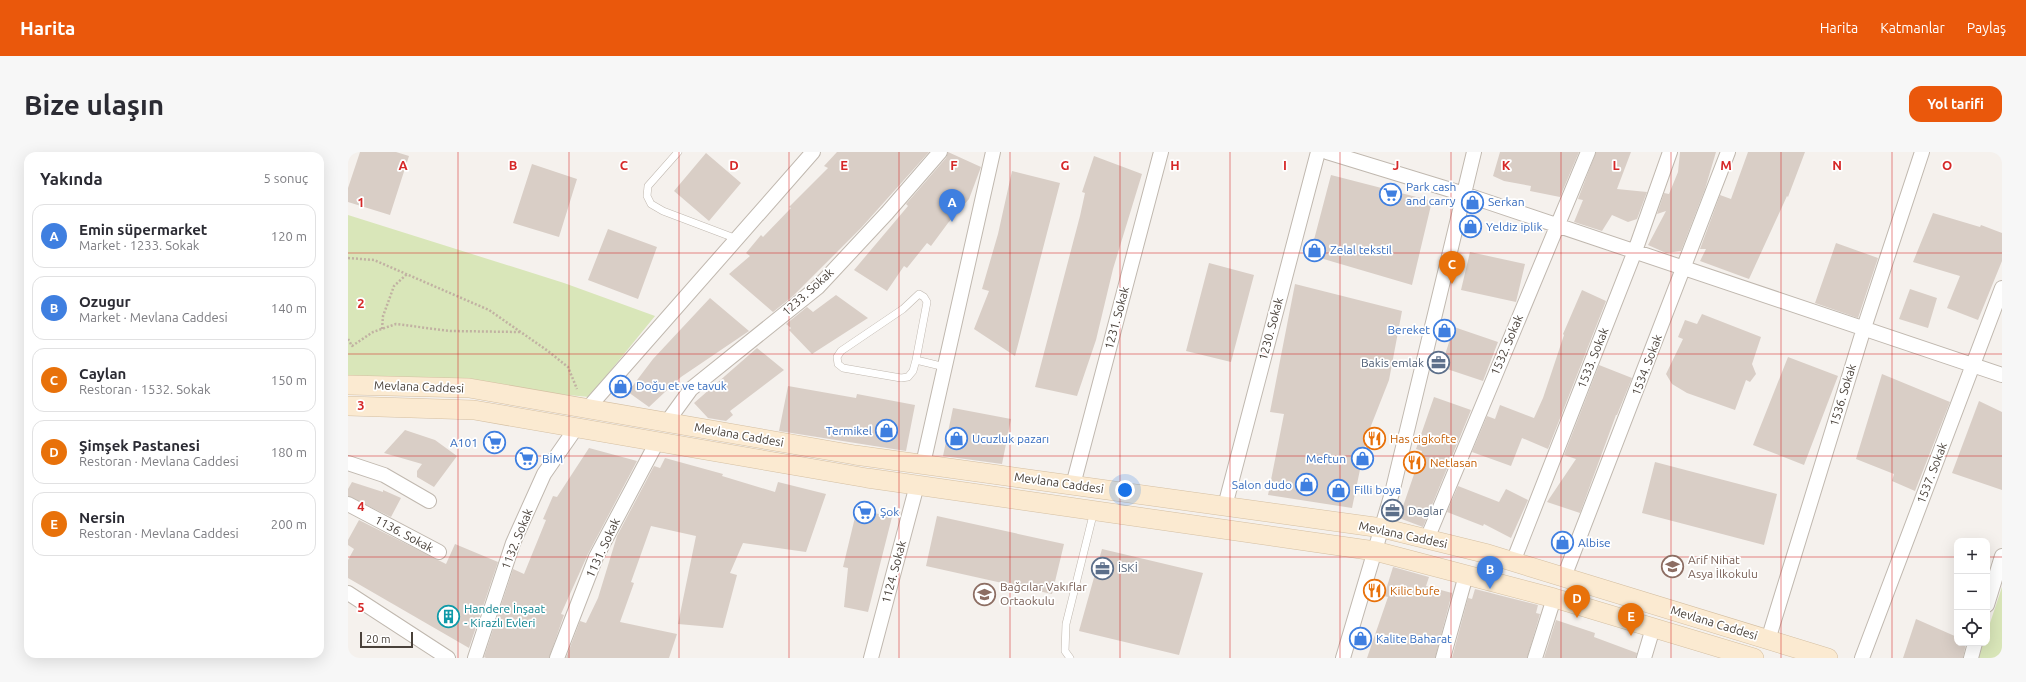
<!DOCTYPE html>
<html lang="tr">
<meta charset="utf-8">
<style>
:root{--surface:#fff;--page:#f7f7f7;--text:#2b2b33;--muted:#7c7c81;--line:#e1e1e2;--accent:#ea580c}
body{margin:0;font-family:Ubuntu,sans-serif;background:var(--page);color:var(--text)}
.controls{position:absolute;right:12px;bottom:12px;display:grid;overflow:hidden;border-radius:8px;box-shadow:0 4px 16px #0002}
.controls button{width:36px;height:36px;display:grid;place-items:center;padding:0;border:0;border-bottom:1px solid var(--line);background:var(--surface);color:var(--text);font:20px sans-serif}
.scale{position:absolute;left:12px;bottom:10px;width:53px;box-sizing:border-box;padding-left:4px;border:2px solid #49413a;border-top:0;font-size:11px;line-height:14px;white-space:nowrap;color:#49413a;-webkit-text-stroke:3px #fff;paint-order:stroke}
.you{position:absolute;left:777px;top:338px;width:14px;height:14px;margin:-10px;border:3px solid #fff;border-radius:50%;background:#1a73e8;box-shadow:0 0 0 6px #1a73e833}
.badge{display:grid;place-items:center;width:26px;height:26px;border-radius:50%;background:var(--accent);color:#fff;font-size:13px;font-weight:700}
.pin{position:absolute;translate:-50% -33px;filter:drop-shadow(0 1px 2px #0008)}
.pin::after{content:'';position:absolute;top:21px;width:14px;height:12px;background:inherit;clip-path:polygon(0 0,100% 0,50% 100%)}
.list{margin:0;padding:0;list-style:none}
h2{display:flex;justify-content:space-between;align-items:center;height:52px;margin:0;padding:0 16px;font-size:17px}
h2 small{font-size:13px;font-weight:400;color:var(--muted)}
.list li{display:grid;grid-template-columns:26px 1fr auto;gap:12px;align-items:center;box-sizing:border-box;height:64px;margin:0 8px 8px;padding:0 8px;border:1px solid var(--line);border-radius:12px}
.list b{display:block;font-size:15px;white-space:nowrap}
.list p{margin:0;font-size:13px;white-space:nowrap;color:var(--muted)}
.list em{font-size:13px;font-style:normal;color:var(--muted)}
.icon{flex:none;width:22px;height:22px;fill:none;stroke:currentColor;stroke-width:2;stroke-linecap:round;stroke-linejoin:round}
.map{position:relative;flex:none;width:1654px;height:506px;overflow:hidden;border-radius:12px}
header{display:flex;align-items:center;gap:24px;box-sizing:border-box;height:56px;padding:0 20px;background:var(--accent);color:#fff}
header strong{font-size:19px}
nav{display:flex;gap:22px;margin-inline-start:auto;font-size:14px}
.intro{display:flex;align-items:center;justify-content:space-between;box-sizing:border-box;height:96px;padding:0 24px}
h1{margin:0;font-size:28px}
.button{padding:10px 18px;border-radius:12px;background:var(--accent);color:#fff;font-size:14px;font-weight:700}
main{display:flex;gap:24px;padding:0 24px}
aside{flex:1;background:var(--surface);border-radius:12px;box-shadow:0 4px 16px #0002}
.map>svg:first-child{display:block}
.green{fill:#d9e6b9}
.building{fill:#d9cec6}
.lines{fill:none;stroke-linecap:round;stroke-linejoin:round}
.lane-casing{stroke:#c0b8af;stroke-width:8}
.street-casing{stroke:#c0b8af;stroke-width:16}
.secondary-casing{stroke:#d4bfa2;stroke-width:20}
.path{stroke:#c1b1a2;stroke-width:2.5;stroke-dasharray:2 2;stroke-linecap:butt}
.lane{stroke:#fff;stroke-width:7}
.street{stroke:#fff;stroke-width:14}
.secondary{stroke:#fbead1;stroke-width:19}
.grid{fill:none;stroke:#d62828;stroke-width:1;stroke-opacity:0.55}
.labels{text-anchor:middle;stroke-width:3.5;stroke-linejoin:round;paint-order:stroke}
.shop-label{font-size:12px;fill:#366cbe;stroke:#fff;text-anchor:start}
.street-label{font-size:12px;fill:#49413a;stroke:#fff}
.service-label{font-size:12px;fill:#4e5e75;stroke:#fff;text-anchor:start}
.food-label{font-size:12px;fill:#c56008;stroke:#fff;text-anchor:start}
.education-label{font-size:12px;fill:#785e54;stroke:#fff;text-anchor:start}
.culture-label{font-size:12px;fill:#0d838f;stroke:#fff;text-anchor:start}
.grid-label{font-size:13px;text-anchor:middle;font-weight:bold;fill:#d62828;stroke:#fff;stroke-width:3.5;stroke-linejoin:round;paint-order:stroke}
</style>
<header>
<strong>Harita</strong>
<nav><a>Harita</a><a>Katmanlar</a><a>Paylaş</a></nav>
</header>
<div class="intro"><h1>Bize ulaşın</h1><a class="button">Yol tarifi</a></div>
<main>
<aside>
<h2>Yakında<small>5 sonuç</small></h2>
<ul class="list">
<li><span class="badge" style="background:#3f7fe0">A</span><div><b>Emin süpermarket</b><p>Market · 1233. Sokak</p></div><em>120 m</em></li>
<li><span class="badge" style="background:#3f7fe0">B</span><div><b>Ozugur</b><p>Market · Mevlana Caddesi</p></div><em>140 m</em></li>
<li><span class="badge" style="background:#e8710a">C</span><div><b>Caylan</b><p>Restoran · 1532. Sokak</p></div><em>150 m</em></li>
<li><span class="badge" style="background:#e8710a">D</span><div><b>Şimşek Pastanesi</b><p>Restoran · Mevlana Caddesi</p></div><em>180 m</em></li>
<li><span class="badge" style="background:#e8710a">E</span><div><b>Nersin</b><p>Restoran · Mevlana Caddesi</p></div><em>200 m</em></li>
</ul>
</aside>
<div class="map">
<svg width="1654" height="506" viewBox="0 0 1654 506">
<rect width="100%" height="100%" fill="#f5f1ed"/>
<path class="green" d="M0 63 216 131 307 164 241 245 116 233 0 225Z
M1654 435V506H1630L1635 491H1639V480Z"/>
<path class="building" d="M12 0H48L61 4 42 63 0 50V36Z
M489 0H581L513 76 445 144 425 160 381 122 402 104 398 101 413 83 415 85 443 56 441 55 480 16 476 14Z
M600 0 633 15 621 47 600 71 583 94 579 91 559 116 556 114 539 139 506 118 560 54 558 52 598 6Z
M1152 0H1231L1212 45 1182 39 1183 34 1156 29 1145 24Z
M1248 0H1283L1269 37 1299 40 1289 67 1280 70 1264 63 1254 79 1226 70 1235 48 1230 47Z
M1332 0H1368L1357 37 1333 99 1318 101 1300 93 1318 59 1309 62 1316 41 1321 42 1330 20Z
M1400 0H1457L1440 45 1439 44 1401 127 1352 109 1358 97H1352L1372 43 1383 47Z
M358 1 393 31 361 69 326 39Z
M746 4 794 22 765 117 748 188 729 244 687 235 732 64 737 41 734 40Z
M184 12 229 27 211 85 165 71Z
M664 19 712 31 667 204 626 177 641 139 634 137 650 82Z
M983 23 1084 49 1064 133 962 103Z
M1585 61 1632 75 1633 73 1654 81V109L1630 168 1599 156 1612 124 1565 110Z
M260 77 309 95 290 147 240 128Z
M1488 91 1530 106 1510 166 1467 151Z
M1122 100 1177 112 1168 150 1113 138Z
M861 111 906 123 883 210 838 199Z
M947 132 1054 159 1041 228 1019 284 1004 356 920 343 936 262 922 260Z
M1562 137 1589 146 1580 176 1551 167Z
M1234 138 1258 149 1200 297 1174 286 1163 314 1124 300 1139 264 1147 267 1152 253 1186 266 1195 246 1216 183 1215 182Z
M488 143 520 166 464 202 441 178 443 176 438 172 459 155 465 160Z
M362 146 401 179 333 225 301 255 280 240 305 207Z
M1354 162 1413 185 1404 212 1408 222 1402 230 1398 228 1387 258 1339 241 1324 232 1318 222 1335 187 1330 185 1337 168 1349 172Z
M1106 175 1150 190 1135 229 1093 215Z
M409 196 436 218 382 259 385 263 378 269 360 266 346 251Z
M1440 205 1490 224 1456 313 1405 293Z
M1251 213 1284 226 1269 263H1268L1232 361 1199 350 1228 307 1216 303Z
M1534 222 1602 250 1567 339 1544 329 1546 322 1508 307Z
M440 234 508 246 509 242 567 253 558 299 431 279Z
M1086 245 1123 258 1075 375 1051 366 1074 299 1068 297Z
M1631 249 1654 260V338L1604 321Z
M605 256 663 267 654 312 595 304Z
M57 278 87 288 109 304 86 335 69 325V319L74 312 36 301Z
M241 296 289 309 240 402 213 462 216 463 201 506H138L136 505 165 417 176 422 198 368 195 367 205 344 209 345Z
M317 306 375 322 374 324 427 340 430 330 478 342 458 400 395 391 382 421 389 423 375 476 330 472 348 384 303 374 283 430 286 431 272 470 329 482 321 506H218L232 469 238 471 250 446 269 384 306 314 312 316Z
M1307 310 1429 342 1416 393 1294 361Z
M4 330 35 340V338L53 346 43 365 0 344V337Z
M1110 334 1151 350 1158 337 1180 348 1163 386 1136 372 1135 374 1099 360Z
M509 357 544 365 520 460 496 455 500 416 495 415Z
M589 364 716 392 704 442 578 414Z
M11 368 98 412 107 392 150 410 121 496 0 426V408L6 397 0 393V388Z
M754 397 855 421 831 503 731 479Z
M1045 415 1081 425 1078 434 1104 441 1087 506H1019L1040 445 1036 444Z
M1127 437 1190 453 1188 461 1192 462 1179 506H1104L1120 446 1124 447Z
M1568 467 1609 485V491H1618L1615 506H1555Z
M1208 468 1247 481 1246 485 1289 501 1288 506H1196Z"/>
<g class="lines">
<defs>
<path id="lane" d="M330 0 300 34 299 44 303 52 315 59 389 87
M568 208 565 219 560 225 553 226 495 216 490 212 489 205 493 199 555 157 571 142 576 145 579 150 568 208 597 215
M722 506 717 499 718 472 746 359"/>
<path id="street" d="M979 0 1116 42 1654 223
M240 256 465 0
M319 270 343 237 470 135 539 61 592 0
M0 311 36 323 81 349
M575 312 645 0
M725 333 813 0
M0 352 91 400
M877 354 970 0
M1079 387 1240 0
M1165 410 1287 99 1322 0
M1216 425 1380 0
M0 441 100 506
M1639 453 1654 404
M1420 488 1516 176 1574 0
M127 506 165 391 196 322 228 276
M209 506 248 405 309 290
M523 506 569 333
M995 506 1044 341 1126 0
M1095 506 1118 423
M1187 506 1206 446
M1296 506 1305 476
M1514 506 1654 136
M1623 506 1627 491"/>
<path id="secondary" d="M0 233 121 236 507 303 1034 376 1140 402 1480 506
M0 254 126 258 519 326 1027 399 1206 446 1406 506"/>
</defs>
<use href="#lane" class="lane-casing"/>
<use href="#street" class="street-casing"/>
<use href="#secondary" class="secondary-casing"/>
<path class="path" d="M0 106 26 108 141 158 200 199 220 215 229 237
M34 177 35 164 46 134 59 122
M0 187 4 194 25 180 48 172 102 179 172 180"/>
<use href="#lane" class="lane"/>
<use href="#street" class="street"/>
<use href="#secondary" class="secondary"/>
</g>
<path class="grid" d="M110 0V506M221 0V506M331 0V506M441 0V506M551 0V506M662 0V506M772 0V506M882 0V506M992 0V506M1103 0V506M1213 0V506M1323 0V506M1433 0V506M1544 0V506M0 101H1654M0 202H1654M0 304H1654M0 405H1609M1639 405H1654"/>
<defs>
<symbol id="supermarket-ring" viewBox="-11 -11 22 22"><circle r="9.5" fill="#fff" stroke="#3f7fe0" stroke-width="1.5"/><path d="M-6-5.5h2.5l.6 2H6L4.5 2H-2.5L-4.4-4H-6ZM-1.5 3.2a1.3 1.3 0 1 0 .1 0ZM3 3.2a1.3 1.3 0 1 0 .1 0Z" fill="#3f7fe0"/></symbol>
<symbol id="shop-ring" viewBox="-11 -11 22 22"><circle r="9.5" fill="#fff" stroke="#3f7fe0" stroke-width="1.5"/><path d="M-5-2.5h2.3a2.7 3.5 0 0 1 5.4 0H5L5.5 6h-11ZM-1.5-2.5h3a1.5 2.3 0 0 0-3 0Z" fill="#3f7fe0"/></symbol>
<symbol id="office-ring" viewBox="-11 -11 22 22"><circle r="9.5" fill="#fff" stroke="#5c6f8a" stroke-width="1.5"/><path d="M-6-3h4V-5.5h4V-3h4V5H-6ZM-1-4.5V-3h2v-1.5ZM-6 0V1H6V0Z" fill="#5c6f8a"/></symbol>
<symbol id="restaurant-ring" viewBox="-11 -11 22 22"><circle r="9.5" fill="#fff" stroke="#e8710a" stroke-width="1.5"/><path d="M-5-6h1v4h1v-4h1v4h1v-4h1v5L-1.5 .5V6h-2V.5L-5-1ZM5-6V6H3V1.5H1.5Q1.5-4 5-6Z" fill="#e8710a"/></symbol>
<symbol id="school-ring" viewBox="-11 -11 22 22"><circle r="9.5" fill="#fff" stroke="#8d6e63" stroke-width="1.5"/><path d="M0-5L7-2L0 1L-7-2ZM-4 1L0 2.5L4 1V4Q0 6-4 4Z" fill="#8d6e63"/></symbol>
<symbol id="building-ring" viewBox="-11 -11 22 22"><circle r="9.5" fill="#fff" stroke="#0f9aa8" stroke-width="1.5"/><path d="M-4-6H4V6H1V3H-1V6H-4ZM-2.5-4.3h1.7v1.8h-1.7ZM.8-4.3h1.7v1.8H.8ZM-2.5-1h1.7V.8h-1.7ZM.8-1h1.7V.8H.8Z" fill="#0f9aa8"/></symbol>
</defs>
<g fill-rule="evenodd">
<use href="#supermarket-ring" x="1030" y="30" width="25" height="25"/>
<use href="#shop-ring" x="1112" y="38" width="25" height="25"/>
<use href="#shop-ring" x="1110" y="62" width="25" height="25"/>
<use href="#shop-ring" x="954" y="86" width="25" height="25"/>
<use href="#shop-ring" x="1084" y="166" width="25" height="25"/>
<use href="#office-ring" x="1078" y="198" width="25" height="25"/>
<use href="#shop-ring" x="260" y="222" width="25" height="25"/>
<use href="#shop-ring" x="526" y="266" width="25" height="25"/>
<use href="#shop-ring" x="596" y="274" width="25" height="25"/>
<use href="#restaurant-ring" x="1014" y="274" width="25" height="25"/>
<use href="#supermarket-ring" x="134" y="278" width="25" height="25"/>
<use href="#supermarket-ring" x="166" y="294" width="25" height="25"/>
<use href="#shop-ring" x="1002" y="294" width="25" height="25"/>
<use href="#restaurant-ring" x="1054" y="298" width="25" height="25"/>
<use href="#shop-ring" x="946" y="320" width="25" height="25"/>
<use href="#shop-ring" x="978" y="326" width="25" height="25"/>
<use href="#office-ring" x="1032" y="346" width="25" height="25"/>
<use href="#supermarket-ring" x="504" y="348" width="25" height="25"/>
<use href="#shop-ring" x="1202" y="378" width="25" height="25"/>
<use href="#school-ring" x="1312" y="402" width="25" height="25"/>
<use href="#office-ring" x="742" y="404" width="25" height="25"/>
<use href="#restaurant-ring" x="1014" y="426" width="25" height="25"/>
<use href="#school-ring" x="624" y="430" width="25" height="25"/>
<use href="#building-ring" x="88" y="452" width="25" height="25"/>
<use href="#shop-ring" x="1000" y="474" width="25" height="25"/>
</g>
<g class="labels">
<g class="shop-label">
<text x="1058" y="39">Park cash<tspan x="1058" dy="14">and carry</tspan></text>
<text x="1140" y="54">Serkan</text>
<text x="1138" y="79">Yeldiz iplik</text>
<text x="982" y="102">Zelal tekstil</text>
<text x="1082" y="182" text-anchor="end">Bereket</text>
<text x="288" y="238">Doğu et ve tavuk</text>
<text x="524" y="283" text-anchor="end">Termikel</text>
<text x="624" y="291">Ucuzluk pazarı</text>
<text x="130" y="295" text-anchor="end">A101</text>
<text x="194" y="311">BİM</text>
<text x="998" y="311" text-anchor="end">Meftun</text>
<text x="944" y="337" text-anchor="end">Salon dudo</text>
<text x="1006" y="342">Filli boya</text>
<text x="532" y="364">Şok</text>
<text x="1230" y="395">Albise</text>
<text x="1028" y="491">Kalite Baharat</text>
</g>
<g class="street-label">
<text transform="translate(460 140) rotate(-42)" y="4">1233. Sokak</text>
<text transform="translate(769 166) rotate(-75)" y="4">1231. Sokak</text>
<text transform="translate(923 177) rotate(-75)" y="4">1230. Sokak</text>
<text transform="translate(1159 193) rotate(-67)" y="4">1532. Sokak</text>
<text transform="translate(1245 206) rotate(-68)" y="4">1533. Sokak</text>
<text transform="translate(1299 213) rotate(-69)" y="4">1534. Sokak</text>
<text transform="translate(71 235) rotate(2)" y="4">Mevlana Caddesi</text>
<text transform="translate(1495 243) rotate(-73)" y="4">1536. Sokak</text>
<text transform="translate(391 283) rotate(10)" y="4">Mevlana Caddesi</text>
<text transform="translate(1584 321) rotate(-69)" y="4">1537. Sokak</text>
<text transform="translate(711 331) rotate(8)" y="4">Mevlana Caddesi</text>
<text transform="translate(56 382) rotate(28)" y="4">1136. Sokak</text>
<text transform="translate(1055 383) rotate(12)" y="4">Mevlana Caddesi</text>
<text transform="translate(169 387) rotate(-68)" y="4">1132. Sokak</text>
<text transform="translate(255 396) rotate(-65)" y="4">1131. Sokak</text>
<text transform="translate(546 420) rotate(-75)" y="4">1124. Sokak</text>
<text transform="translate(1366 471) rotate(17)" y="4">Mevlana Caddesi</text>
</g>
<g class="service-label">
<text x="1076" y="215" text-anchor="end">Bakis emlak</text>
<text x="1060" y="363">Daglar</text>
<text x="770" y="420">İSKİ</text>
</g>
<g class="food-label">
<text x="1042" y="291">Has cigkofte</text>
<text x="1082" y="315">Netlasan</text>
<text x="1042" y="443">Kilic bufe</text>
</g>
<g class="education-label">
<text x="1340" y="412">Arif Nihat<tspan x="1340" dy="14">Asya İlkokulu</tspan></text>
<text x="652" y="439">Bağcılar Vakıflar<tspan x="652" dy="14">Ortaokulu</tspan></text>
</g>
<g class="culture-label">
<text x="116" y="461">Handere İnşaat<tspan x="116" dy="14">- Kirazlı Evleri</tspan></text>
</g>
</g>
<g class="grid-label">
<text x="55" y="18">A</text>
<text x="165" y="18">B</text>
<text x="276" y="18">C</text>
<text x="386" y="18">D</text>
<text x="496" y="18">E</text>
<text x="606" y="18">F</text>
<text x="717" y="18">G</text>
<text x="827" y="18">H</text>
<text x="937" y="18">I</text>
<text x="1048" y="18">J</text>
<text x="1158" y="18">K</text>
<text x="1268" y="18">L</text>
<text x="1378" y="18">M</text>
<text x="1489" y="18">N</text>
<text x="1599" y="18">O</text>
<text x="13" y="55">1</text>
<text x="13" y="156">2</text>
<text x="13" y="258">3</text>
<text x="13" y="359">4</text>
<text x="13" y="460">5</text>
</g>
</svg>
<div class="controls">
<button>+</button>
<button>−</button>
<button><svg class="icon" aria-label="locate" viewBox="0 0 24 24"><circle cx="12" cy="12" r="6"/><path d="M12 2v4M12 18v4M2 12h4M18 12h4"/></svg></button>
</div>
<div class="scale">20 m</div>
<div class="you"></div>
<div class="pin badge" style="left:604px;top:70px;background:#3f7fe0">A</div>
<div class="pin badge" style="left:1142px;top:437px;background:#3f7fe0">B</div>
<div class="pin badge" style="left:1104px;top:132px;background:#e8710a">C</div>
<div class="pin badge" style="left:1229px;top:466px;background:#e8710a">D</div>
<div class="pin badge" style="left:1283px;top:484px;background:#e8710a">E</div>
</div>
</main>
